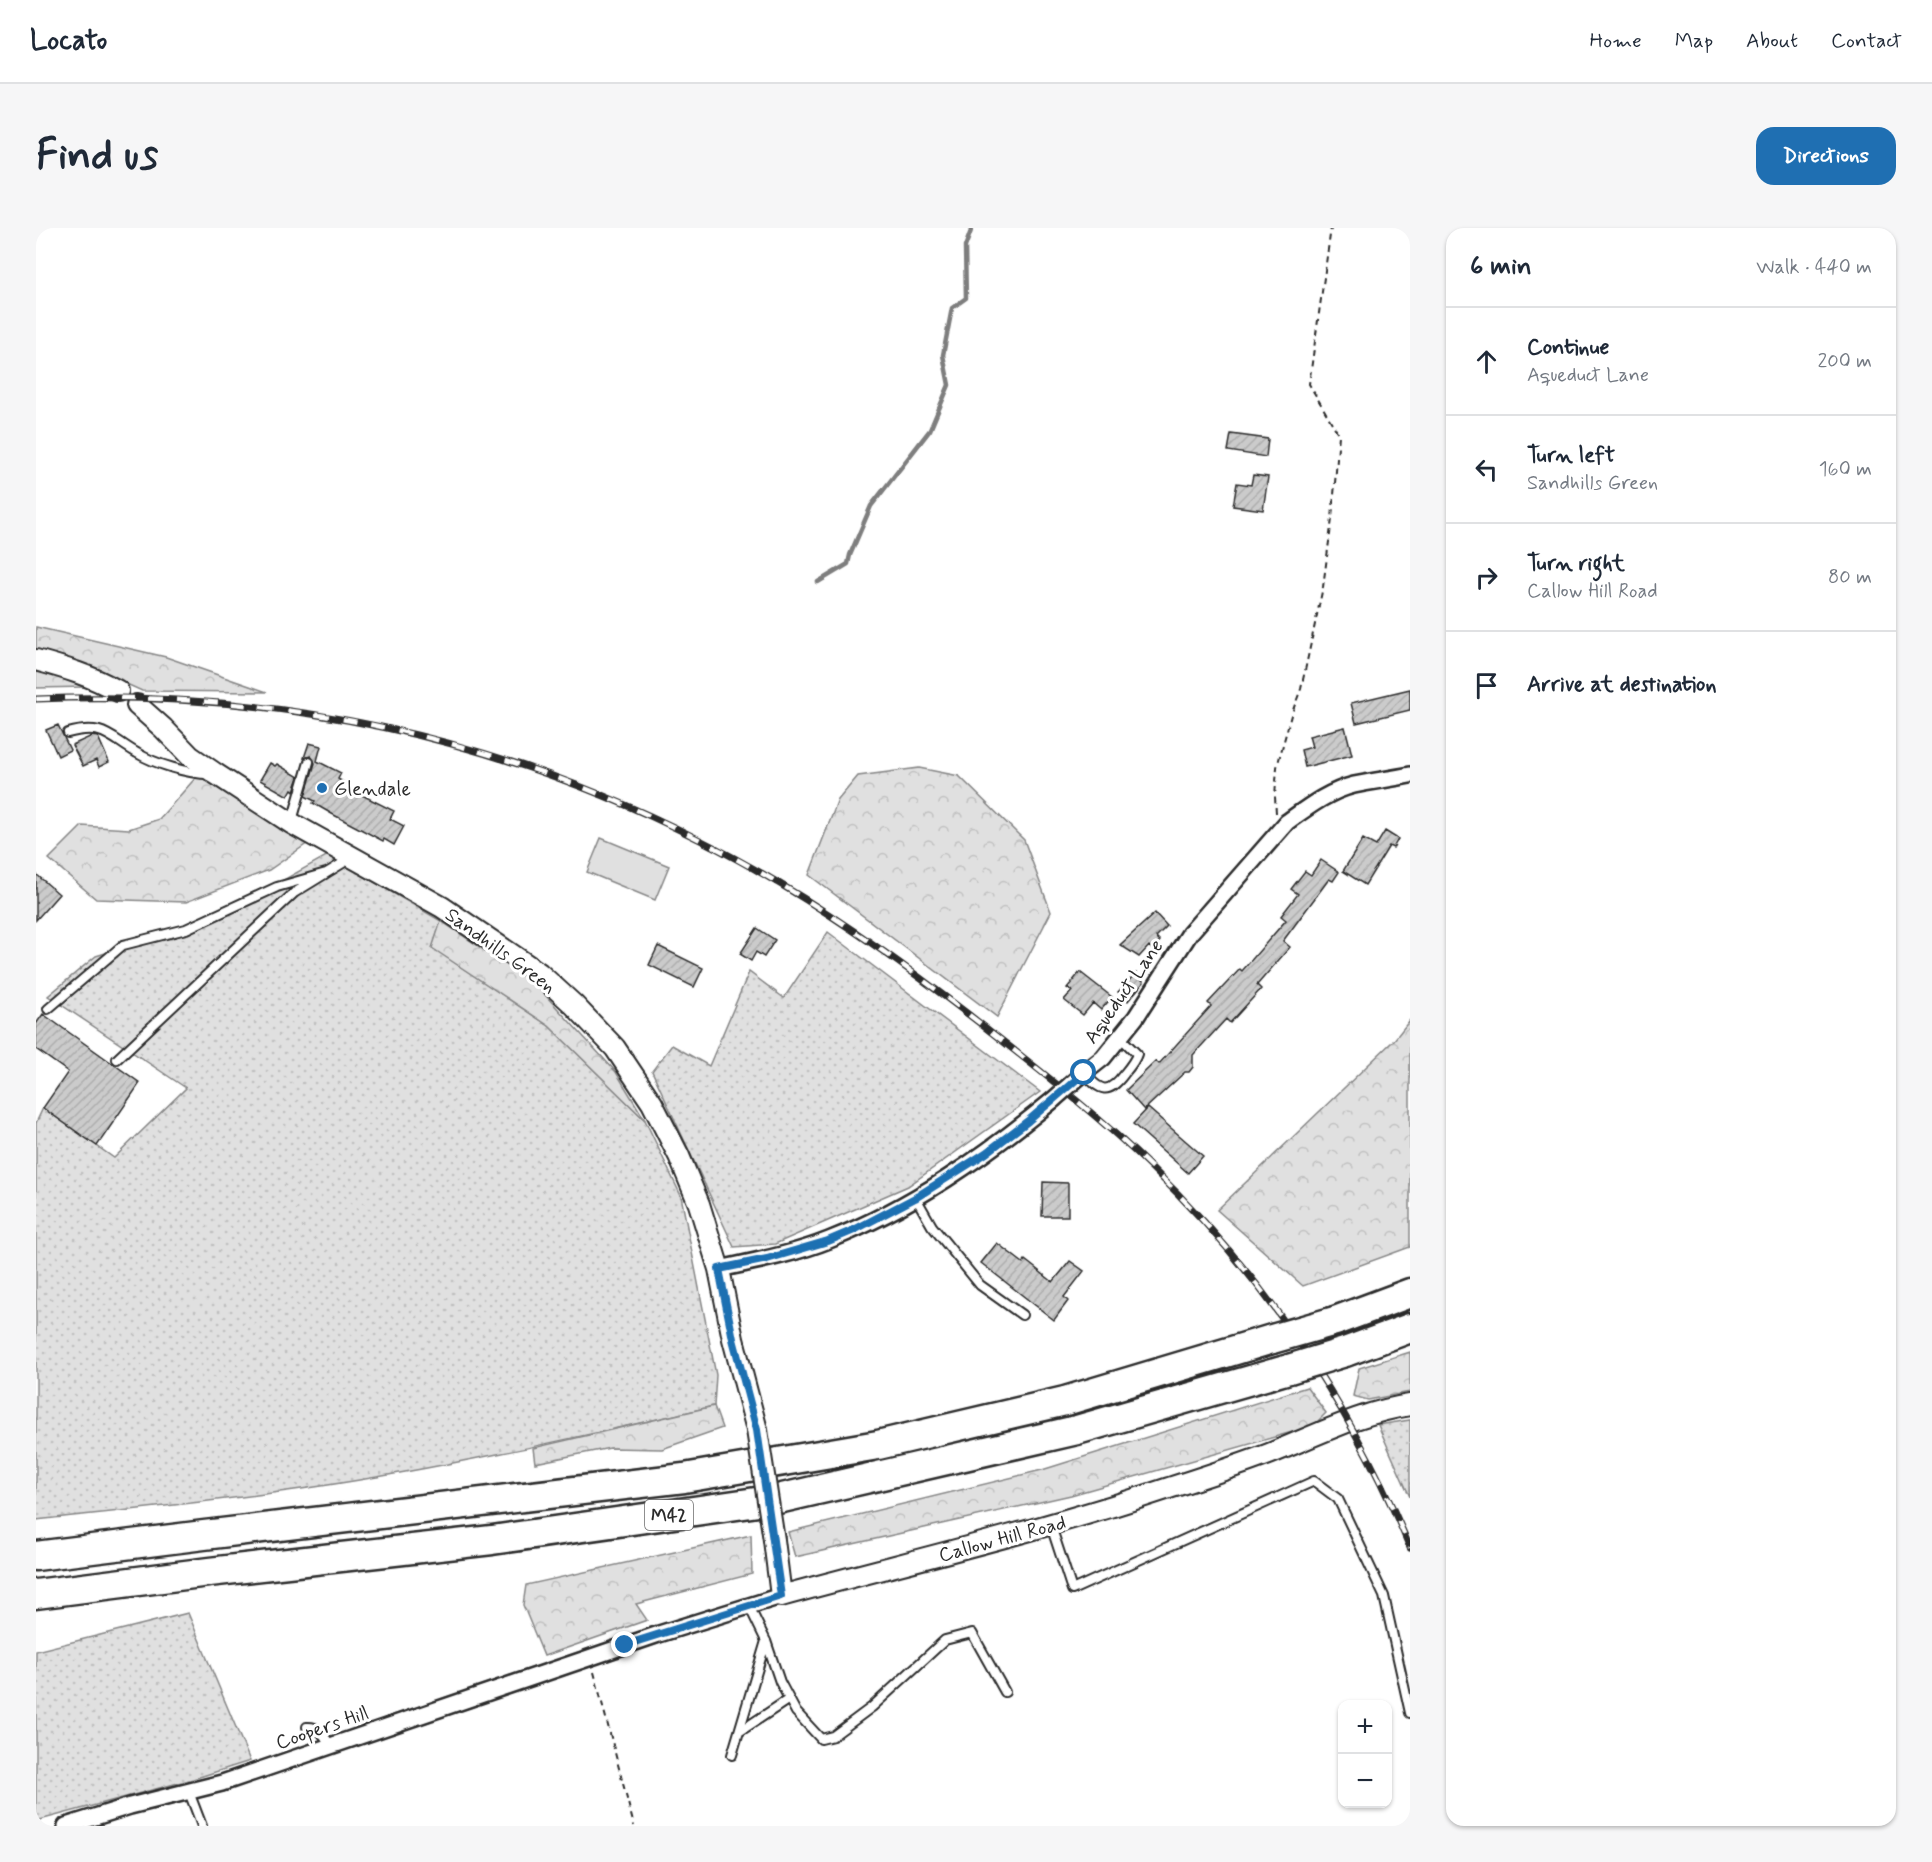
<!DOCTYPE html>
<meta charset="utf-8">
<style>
:root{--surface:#fff;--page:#f6f6f7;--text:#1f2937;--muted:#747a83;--line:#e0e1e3;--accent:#1f6fb2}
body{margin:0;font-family:Mynerve,sans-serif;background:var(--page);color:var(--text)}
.controls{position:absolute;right:18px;bottom:18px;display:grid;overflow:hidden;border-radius:12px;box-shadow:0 2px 4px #0004}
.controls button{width:54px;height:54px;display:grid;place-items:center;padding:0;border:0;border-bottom:2px solid var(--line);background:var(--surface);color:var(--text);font:30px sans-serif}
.stop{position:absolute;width:18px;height:18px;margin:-14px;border:4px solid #1f6fb2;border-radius:50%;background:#fff}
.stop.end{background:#1f6fb2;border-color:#fff;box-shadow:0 2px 6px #0008}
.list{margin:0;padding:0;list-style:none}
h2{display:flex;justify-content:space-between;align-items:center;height:78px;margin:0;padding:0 24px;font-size:26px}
h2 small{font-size:20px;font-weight:400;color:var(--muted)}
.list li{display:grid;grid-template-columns:39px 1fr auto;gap:18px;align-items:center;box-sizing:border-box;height:108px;padding:0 24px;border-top:2px solid var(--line)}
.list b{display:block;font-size:22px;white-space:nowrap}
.list p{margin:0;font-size:20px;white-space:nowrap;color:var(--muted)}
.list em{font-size:20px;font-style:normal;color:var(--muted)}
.icon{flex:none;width:33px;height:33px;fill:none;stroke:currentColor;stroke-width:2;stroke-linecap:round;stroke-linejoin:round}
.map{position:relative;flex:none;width:1374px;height:1598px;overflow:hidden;border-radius:18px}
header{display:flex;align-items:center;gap:36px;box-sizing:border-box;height:84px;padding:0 30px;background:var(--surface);border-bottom:2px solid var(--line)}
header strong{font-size:28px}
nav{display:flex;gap:33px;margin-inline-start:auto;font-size:21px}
.intro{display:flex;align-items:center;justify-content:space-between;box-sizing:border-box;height:144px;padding:0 36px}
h1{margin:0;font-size:42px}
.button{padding:15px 27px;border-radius:18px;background:var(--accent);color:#fff;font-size:21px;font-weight:700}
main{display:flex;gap:36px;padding:0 36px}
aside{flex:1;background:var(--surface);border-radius:18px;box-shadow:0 2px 4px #0004}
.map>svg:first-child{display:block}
.grass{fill:url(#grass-dots);stroke:#868686;stroke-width:1.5}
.forest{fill:url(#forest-crowns);stroke:#868686;stroke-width:1.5}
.green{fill:#e0e0e0;stroke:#868686;stroke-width:1.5}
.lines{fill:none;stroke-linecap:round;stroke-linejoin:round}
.stream{stroke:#7e7e7e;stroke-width:4.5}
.building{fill:url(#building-hatch);stroke:#2b2b2b;stroke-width:1.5}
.service-casing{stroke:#2b2b2b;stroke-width:12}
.minor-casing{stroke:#2b2b2b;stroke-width:20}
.tertiary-casing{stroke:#2b2b2b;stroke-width:24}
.motorway-casing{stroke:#2b2b2b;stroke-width:33}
.path{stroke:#2b2b2b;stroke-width:2;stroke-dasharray:6 4.5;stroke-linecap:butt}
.service{stroke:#fff;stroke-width:8}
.minor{stroke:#fff;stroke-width:15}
.tertiary{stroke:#fff;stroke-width:20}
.motorway{stroke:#fff;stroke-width:28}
.rail-casing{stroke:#2b2b2b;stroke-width:7}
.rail{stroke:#fff;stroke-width:4.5;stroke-dasharray:14;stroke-linecap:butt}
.minor-bridge-casing{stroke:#2b2b2b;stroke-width:20;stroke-linecap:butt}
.tertiary-bridge-casing{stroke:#2b2b2b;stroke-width:24;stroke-linecap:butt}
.motorway-bridge-casing{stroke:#2b2b2b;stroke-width:33;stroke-linecap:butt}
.minor-bridge{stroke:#fff;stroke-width:15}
.tertiary-bridge{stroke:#fff;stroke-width:20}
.motorway-bridge{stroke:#fff;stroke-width:28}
.route{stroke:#1f6fb2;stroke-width:8}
.poi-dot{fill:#1f6fb2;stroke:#fff;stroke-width:2}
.labels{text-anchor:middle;stroke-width:6;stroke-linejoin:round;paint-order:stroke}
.shield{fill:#fff;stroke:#6b6b6b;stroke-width:1.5}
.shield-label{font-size:18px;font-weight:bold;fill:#2b2b2b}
.poi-label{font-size:20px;fill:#2b2b2b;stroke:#fff;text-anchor:start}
.street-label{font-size:20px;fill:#2b2b2b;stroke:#fff}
</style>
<header>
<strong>Locato</strong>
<nav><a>Home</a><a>Map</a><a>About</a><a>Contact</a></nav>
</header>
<div class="intro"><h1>Find us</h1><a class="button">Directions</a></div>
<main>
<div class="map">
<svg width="1374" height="1598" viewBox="0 0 1374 1598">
<defs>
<pattern id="grass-dots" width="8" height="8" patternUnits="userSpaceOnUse" patternTransform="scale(1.5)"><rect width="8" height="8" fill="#e0e0e0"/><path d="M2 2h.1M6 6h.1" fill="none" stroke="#c0c0c0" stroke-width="1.8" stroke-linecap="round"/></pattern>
<pattern id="forest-crowns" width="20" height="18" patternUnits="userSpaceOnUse" patternTransform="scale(1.5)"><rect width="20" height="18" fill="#e0e0e0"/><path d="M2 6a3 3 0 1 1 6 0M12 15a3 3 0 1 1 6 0" fill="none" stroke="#c0c0c0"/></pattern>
<pattern id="building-hatch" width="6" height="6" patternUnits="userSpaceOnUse" patternTransform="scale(1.5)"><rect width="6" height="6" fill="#cbcbcb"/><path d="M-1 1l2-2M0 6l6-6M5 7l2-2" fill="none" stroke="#aeaeae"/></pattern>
</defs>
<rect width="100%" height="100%" fill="#fff"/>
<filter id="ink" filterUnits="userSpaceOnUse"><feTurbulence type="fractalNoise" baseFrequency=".0167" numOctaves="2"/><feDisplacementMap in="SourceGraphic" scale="12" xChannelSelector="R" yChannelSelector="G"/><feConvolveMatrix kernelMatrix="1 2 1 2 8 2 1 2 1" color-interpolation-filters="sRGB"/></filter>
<g filter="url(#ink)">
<path class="grass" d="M292 627 405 693 397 720 513 798 609 892 645 968 680 1147 678 1178C546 1208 414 1239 279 1259 186 1273 93 1282 0 1292V895L7 880 78 930 150 860 12 768 60 728 174 693Z
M792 704 1004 864 872 958 739 1016 698 1019 616 843 636 817 673 838 713 744 748 770Z
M1374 1192V1269L1342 1197Z
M152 1385 214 1533 157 1551 0 1593V1423Z"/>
<path class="forest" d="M0 399 130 429 231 464 106 463 73 448 0 425Z
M0 437 51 453 50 459 0 460Z
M883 540 923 548 988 612 1015 684 961 789 773 647 802 572 822 548Z
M163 546 272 615 233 642 150 674 60 671 13 631 46 598 93 601 123 591Z
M405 693 499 756 580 844 609 892 513 798 396 720Z
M1374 792V1019L1267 1058 1181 982 1358 812Z
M1374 1124V1164L1332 1172 1317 1168 1323 1140Z
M1271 1159 1290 1185 1277 1198 1035 1267 759 1329 752 1304 1006 1242Z
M678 1178 686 1200 626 1221 574 1220 499 1235 497 1220Z
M715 1307 716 1346 600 1376 611 1392 508 1428 487 1377 490 1357Z"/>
<path class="green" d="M565 610 633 638 619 672 551 644Z"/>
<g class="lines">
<path class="stream" d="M782 354 812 336 814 327 835 278 894 202 913 157 907 127 916 80 930 70 929 19 936 0"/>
</g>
<path class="building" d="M1195 206 1232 211 1230 229 1192 223Z
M1217 247 1232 249 1227 282 1197 278 1201 255 1215 257Z
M1374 461V482L1320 495 1315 475Z
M22 497 34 522 22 528 10 502Z
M1309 499 1316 527 1269 539 1265 522 1276 519 1273 508Z
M56 508 62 509 73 534 63 539 60 532 47 538 36 517Z
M273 515 285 518 281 533 305 545 302 551 310 556V559L358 583 354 591 368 598 358 617 348 611 347 613 296 586 277 575 279 573 269 568 279 535 275 528 268 530Z
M234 535 239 538 241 536 263 549 258 563 256 561 252 568 224 552Z
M1349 603 1362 611 1357 620 1353 618 1329 657 1307 643 1327 611 1340 618Z
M1285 632 1303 644 1297 653 1293 651 1247 713 1254 719 1221 757 1225 761 1194 795 1190 791 1157 827V839L1153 844H1149L1108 882 1090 862 1120 833 1123 836 1175 778 1172 775 1204 741 1206 743 1250 692 1245 688 1262 666 1255 661 1269 643 1275 647Z
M0 646 23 666 0 692Z
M1119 685 1131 698 1120 709 1124 713 1116 721 1113 718 1103 729 1084 717Z
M721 700 739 712 728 729 720 724 715 733 704 726Z
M622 718 667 740 658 759 613 737Z
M1044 744 1076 769 1065 782 1057 775 1047 787 1028 772 1036 763 1031 760Z
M1100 745 1108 754 1092 773 1082 764Z
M7 786 104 855 61 918 7 880 32 844 0 821V796Z
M1112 880 1167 928 1152 945 1097 896Z
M1007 954 1032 955V988H1006Z
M961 1015 987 1035 989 1032 1017 1054 1034 1033 1048 1043 1028 1069 1032 1073 1018 1092 945 1035Z"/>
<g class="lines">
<defs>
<path id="service" d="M32 505C68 495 73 509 101 525 119 536 153 546 173 546
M256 593 273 534
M12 781 87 717 150 701 241 659 290 645
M81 831 258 665 315 630
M1048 845C1065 864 1072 867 1088 846 1093 840 1099 833 1101 826L1084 809
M880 970 896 998 944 1057 986 1087
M1015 1298 1036 1362 1278 1253 1302 1271 1348 1368 1374 1485
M713 1378 730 1413 744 1454 760 1484 785 1511 797 1508 836 1479 909 1412 936 1405 969 1464
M271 1499C284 1498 288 1508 295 1518
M703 1504 753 1471
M696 1527 730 1413
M153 1564 166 1598"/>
<path id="minor" d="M1043 849 1067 830 1100 789 1154 705 1251 594C1272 579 1293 563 1318 557 1336 553 1355 551 1374 547
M683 1041C720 1033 758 1026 793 1012 875 980 949 928 1017 872
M30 1598 94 1578 186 1555 623 1406 745 1368"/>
<path id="tertiary" d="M0 432C29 440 56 448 82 463
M101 477 127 500 154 528 180 546 255 595 406 679 503 745 538 777 579 820 616 875 643 928 663 976 683 1041 697 1111 721 1202
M738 1312 745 1368C874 1333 1004 1303 1130 1261 1164 1250 1199 1239 1233 1226 1279 1208 1325 1184 1374 1177"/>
<path id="motorway" d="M1299 1093 1374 1065
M1309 1124 1374 1100
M0 1328 168 1307 648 1250 842 1217 1029 1173 1236 1111
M0 1366 173 1344 456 1312 742 1271 1041 1202 1253 1141"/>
</defs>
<use href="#service" class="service-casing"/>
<use href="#minor" class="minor-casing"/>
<use href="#tertiary" class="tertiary-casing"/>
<use href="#motorway" class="motorway-casing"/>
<path class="path" d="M1240 585 1239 569 1241 539 1255 487 1265 461 1287 359 1296 291 1303 207 1273 156 1295 0
M558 1444 598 1598"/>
<use href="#service" class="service"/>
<use href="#minor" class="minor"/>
<use href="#tertiary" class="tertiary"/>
<use href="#motorway" class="motorway"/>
<defs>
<path id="rail" d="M0 471C234 461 455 506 664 612 772 666 870 737 964 811 1016 852 1068 893 1115 939 1226 1046 1315 1177 1374 1320"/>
</defs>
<use href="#rail" class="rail-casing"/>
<use href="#rail" class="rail"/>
<defs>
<path id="minor-bridge" d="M1017 872 1043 849"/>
<path id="tertiary-bridge" d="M721 1202 738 1312"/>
<path id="motorway-bridge" d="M1236 1111 1299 1093
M1253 1141 1309 1124"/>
</defs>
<use href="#minor-bridge" class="minor-bridge-casing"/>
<use href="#tertiary-bridge" class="tertiary-bridge-casing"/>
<use href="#motorway-bridge" class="motorway-bridge-casing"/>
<use href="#minor-bridge" class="minor-bridge"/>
<use href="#tertiary-bridge" class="tertiary-bridge"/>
<use href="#motorway-bridge" class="motorway-bridge"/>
</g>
</g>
<g class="lines" filter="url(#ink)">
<path class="route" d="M589 1417 745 1368 721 1202 697 1111 683 1041 731 1031 792 1013 818 1002 879 970 950 925 992 893 1048 845"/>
</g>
<circle class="poi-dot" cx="286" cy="560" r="6"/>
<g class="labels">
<rect class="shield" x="609" y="1272" width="48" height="30" rx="4.5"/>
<g class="shield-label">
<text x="633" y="1293">M42</text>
</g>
<g class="poi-label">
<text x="298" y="567">Glendale</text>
</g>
<g class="street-label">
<text transform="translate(465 722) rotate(36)" y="7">Sandhills Green</text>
<text transform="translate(1087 763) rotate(-55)" y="7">Aqueduct Lane</text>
<text transform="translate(966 1310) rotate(-15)" y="7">Callow Hill Road</text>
<text transform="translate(286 1499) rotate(-19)" y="7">Coopers Hill</text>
</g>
</g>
</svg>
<div class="controls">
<button>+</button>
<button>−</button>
</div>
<div class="stop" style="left:1048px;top:845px"></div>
<div class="stop end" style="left:589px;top:1417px"></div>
</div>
<aside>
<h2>6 min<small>Walk · 440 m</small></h2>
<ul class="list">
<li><svg class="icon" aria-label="ahead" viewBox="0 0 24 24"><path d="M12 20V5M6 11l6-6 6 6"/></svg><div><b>Continue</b><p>Aqueduct Lane</p></div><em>200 m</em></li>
<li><svg class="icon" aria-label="left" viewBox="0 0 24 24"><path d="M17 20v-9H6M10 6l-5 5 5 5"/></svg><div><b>Turn left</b><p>Sandhills Green</p></div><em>160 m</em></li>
<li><svg class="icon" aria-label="right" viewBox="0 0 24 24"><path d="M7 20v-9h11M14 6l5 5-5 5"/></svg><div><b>Turn right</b><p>Callow Hill Road</p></div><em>80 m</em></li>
<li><svg class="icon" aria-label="arrive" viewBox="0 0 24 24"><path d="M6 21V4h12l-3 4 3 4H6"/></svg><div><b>Arrive at destination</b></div></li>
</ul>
</aside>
</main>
